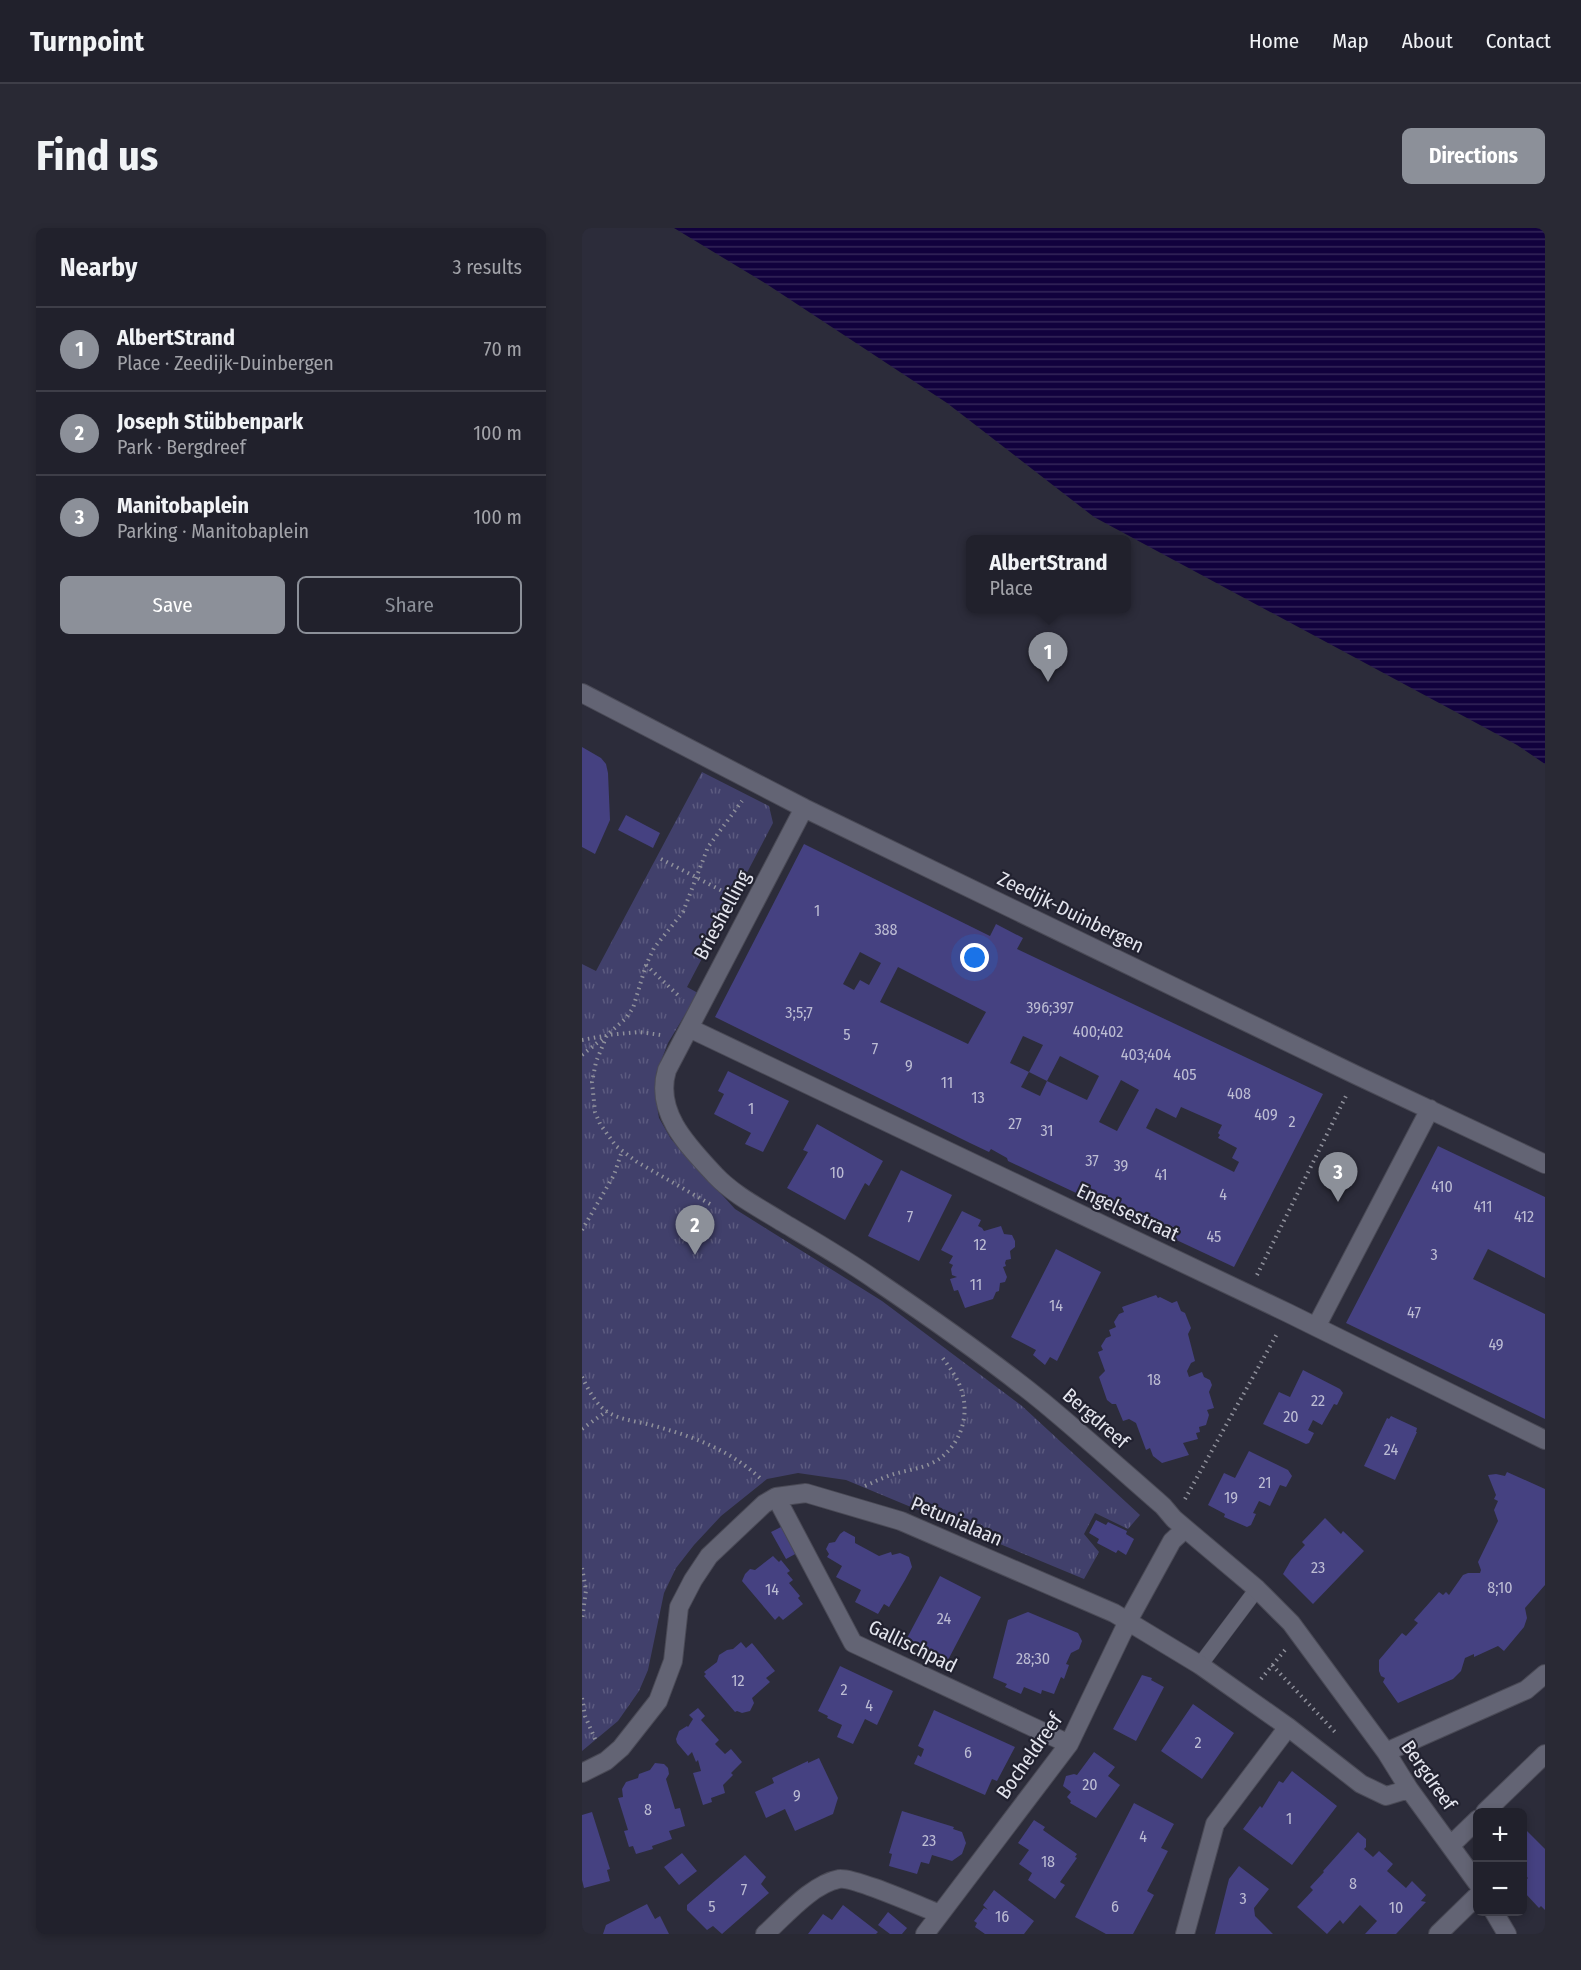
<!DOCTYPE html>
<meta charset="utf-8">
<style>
:root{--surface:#21212c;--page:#292934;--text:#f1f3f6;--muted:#a2a3a9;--line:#3e3e48;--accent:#8c9099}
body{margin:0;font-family:"Fira Sans Condensed",sans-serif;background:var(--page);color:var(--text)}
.controls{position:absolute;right:18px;bottom:18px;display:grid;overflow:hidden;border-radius:9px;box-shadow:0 3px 9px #0003}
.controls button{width:54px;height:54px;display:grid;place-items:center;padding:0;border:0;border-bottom:2px solid var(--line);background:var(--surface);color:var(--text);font:30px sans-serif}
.you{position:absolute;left:393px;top:730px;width:21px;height:21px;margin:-15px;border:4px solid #fff;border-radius:50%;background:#1a73e8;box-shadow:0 0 0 9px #1a73e833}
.badge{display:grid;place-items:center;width:39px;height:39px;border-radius:50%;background:var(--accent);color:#fff;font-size:20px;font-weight:700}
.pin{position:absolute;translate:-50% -50px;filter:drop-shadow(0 2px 3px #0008)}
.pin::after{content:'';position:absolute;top:32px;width:21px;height:18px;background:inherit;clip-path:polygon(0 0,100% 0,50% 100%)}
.popup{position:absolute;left:384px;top:307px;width:165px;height:78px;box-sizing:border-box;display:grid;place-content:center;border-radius:9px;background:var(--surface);filter:drop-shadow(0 2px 4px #0005);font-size:20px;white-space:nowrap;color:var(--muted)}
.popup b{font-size:22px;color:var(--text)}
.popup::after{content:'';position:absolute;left:50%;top:100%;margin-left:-12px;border:12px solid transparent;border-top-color:var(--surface)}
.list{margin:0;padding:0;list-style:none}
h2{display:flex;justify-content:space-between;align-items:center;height:78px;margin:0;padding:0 24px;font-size:26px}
h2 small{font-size:20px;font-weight:400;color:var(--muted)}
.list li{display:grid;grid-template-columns:39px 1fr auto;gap:18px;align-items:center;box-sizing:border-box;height:84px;padding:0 24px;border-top:2px solid var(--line)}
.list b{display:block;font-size:22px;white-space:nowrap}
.list p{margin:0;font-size:20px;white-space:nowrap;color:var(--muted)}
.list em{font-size:20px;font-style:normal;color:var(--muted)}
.actions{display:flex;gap:12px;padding:18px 24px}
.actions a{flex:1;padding:14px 0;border:2px solid var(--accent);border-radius:9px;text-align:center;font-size:21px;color:var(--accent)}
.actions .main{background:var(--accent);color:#fff}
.map{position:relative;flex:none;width:963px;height:1706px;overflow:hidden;border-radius:9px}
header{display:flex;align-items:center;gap:36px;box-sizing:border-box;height:84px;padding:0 30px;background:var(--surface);border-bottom:2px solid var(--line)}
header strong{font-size:28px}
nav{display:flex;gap:33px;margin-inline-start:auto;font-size:21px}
.intro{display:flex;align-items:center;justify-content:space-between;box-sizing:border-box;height:144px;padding:0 36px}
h1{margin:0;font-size:42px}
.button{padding:15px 27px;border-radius:9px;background:var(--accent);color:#fff;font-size:21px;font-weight:700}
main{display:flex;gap:36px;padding:0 36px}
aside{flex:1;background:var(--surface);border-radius:9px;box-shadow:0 3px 9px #0003}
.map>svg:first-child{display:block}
.grass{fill:url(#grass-tufts)}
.water{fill:url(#water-rules)}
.building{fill:#454181;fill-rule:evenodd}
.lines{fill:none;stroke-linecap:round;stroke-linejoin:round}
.lane-casing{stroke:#4a4a56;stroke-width:16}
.street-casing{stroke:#4a4a56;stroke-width:20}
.path{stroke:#8f909b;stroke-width:4;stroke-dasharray:1.5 4.5;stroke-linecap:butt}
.lane{stroke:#636474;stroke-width:15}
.street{stroke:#636474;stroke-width:18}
.labels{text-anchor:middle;stroke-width:4.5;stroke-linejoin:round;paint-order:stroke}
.number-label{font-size:16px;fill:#bcbcd3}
.street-label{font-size:20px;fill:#e4e5ee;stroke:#222230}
</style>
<header>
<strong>Turnpoint</strong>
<nav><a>Home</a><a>Map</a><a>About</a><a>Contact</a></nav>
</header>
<div class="intro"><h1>Find us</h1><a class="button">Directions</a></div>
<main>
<aside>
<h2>Nearby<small>3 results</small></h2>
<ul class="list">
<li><span class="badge">1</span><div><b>AlbertStrand</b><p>Place · Zeedijk-Duinbergen</p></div><em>70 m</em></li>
<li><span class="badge">2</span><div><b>Joseph Stübbenpark</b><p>Park · Bergdreef</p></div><em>100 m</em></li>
<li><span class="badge">3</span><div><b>Manitobaplein</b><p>Parking · Manitobaplein</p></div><em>100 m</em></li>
</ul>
<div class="actions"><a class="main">Save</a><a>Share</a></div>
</aside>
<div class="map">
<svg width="963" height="1706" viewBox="0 0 963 1706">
<defs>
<pattern id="grass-tufts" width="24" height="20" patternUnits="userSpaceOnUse" patternTransform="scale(1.5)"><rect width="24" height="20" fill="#41406b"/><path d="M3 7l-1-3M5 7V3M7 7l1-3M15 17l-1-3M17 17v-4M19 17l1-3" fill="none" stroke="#5c5b80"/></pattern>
<pattern id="water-rules" width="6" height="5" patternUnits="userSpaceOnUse" patternTransform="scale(1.5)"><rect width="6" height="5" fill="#11013d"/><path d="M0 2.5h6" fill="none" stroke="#342659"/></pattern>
</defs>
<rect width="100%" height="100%" fill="#2c2c3a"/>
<path class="grass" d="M120 544 187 578 191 595 105 759 116 765 86 815 74 846 73 866 77 890 89 911 153 981 300 1073 440 1178 558 1287 546 1301 513 1285 502 1306 517 1324 502 1351 264 1252 216 1245 185 1251 139 1288 112 1317 94 1340 82 1365 66 1442 57 1463 36 1493 0 1523V736L14 743Z"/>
<path class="water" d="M92 0H963V536L935 517 512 289 365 175 186 57Z"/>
<path class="building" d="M0 519 19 530 24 536 26 545 28 592 13 626 0 619Z
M44 587 78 605 71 620 36 602Z
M222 616 408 708 414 696 441 710 435 721 741 866 652 1039 426 933 425 930 409 921 407 924 388 915 133 789ZM278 724 299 735 287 757 278 752 272 762 261 756ZM316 739 404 784 386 816 298 774ZM441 808 461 817 447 844 428 835ZM478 828 517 848 505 872 465 853 458 868 439 859 447 844 465 853ZM539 852 557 862 535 903 517 894ZM599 879 640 897 636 905 638 907 636 910 655 920 650 930 657 934 652 944 564 900 574 880 594 890Z
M146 843 207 873 181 924 163 916 169 905 132 886 142 866 136 863Z
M235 896 301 933 287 958 283 955 263 992 205 960 226 924 221 922Z
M856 918 963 969V1050L906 1021 891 1051 963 1086V1191L764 1095Z
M319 942 370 967 337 1033 286 1008Z
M380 983 399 992 396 998 400 1000 402 1003 419 998 422 1006 430 1007 433 1013V1019L428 1023 429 1031 424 1032 423 1035 424 1038 421 1039 425 1049 423 1054 418 1055 417 1063 414 1064 411 1071 383 1080 376 1062 372 1063 368 1051 375 1049 370 1047 369 1041 371 1037 367 1035 371 1028 359 1022Z
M474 1021 519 1044 475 1133 468 1129 463 1137 451 1127 454 1122 429 1109Z
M574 1067 576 1070 578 1069 590 1075 595 1073 599 1083 603 1085 609 1100 606 1106 613 1133 609 1135 605 1143 607 1149 620 1144 622 1149 628 1152 630 1157 627 1164 632 1180 625 1182 627 1187 624 1197 617 1199 618 1204 614 1205 616 1211 601 1215 607 1227 580 1235 571 1228 568 1220 564 1222 554 1195 547 1191 541 1193 534 1176H530L525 1172 517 1149 523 1143 516 1124 521 1122 519 1118 524 1110 529 1108 527 1102 534 1099 532 1094 537 1086 542 1084 540 1079Z
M721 1142 758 1161 761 1165 755 1177 752 1176 740 1197 731 1192 726 1202 732 1205 727 1215 724 1216 681 1196 697 1164 708 1169Z
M809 1188 835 1200 834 1204H835L813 1252 782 1238 805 1190 807 1191Z
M667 1223 706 1242 710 1248 704 1259 698 1257 688 1278 677 1273 671 1285 674 1286 669 1297 665 1299 642 1289 643 1286 626 1277 642 1245 653 1250Z
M925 1244 963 1261V1357L943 1380 945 1390 942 1399 922 1423 916 1418 892 1429V1426L883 1430 879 1443 871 1451 816 1475 801 1454 803 1450 799 1448 797 1443V1432L820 1405 824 1408 836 1395 832 1392 857 1364 861 1367 864 1364 867 1367 881 1347 886 1345H898L899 1342 896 1334 916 1293 912 1282 916 1273 912 1271 914 1267 906 1247 914 1246 923 1248Z
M743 1290 759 1306 761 1303 782 1323 731 1376 701 1346 709 1332 723 1317 720 1314Z
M514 1292 524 1297 526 1294 545 1303 544 1306 552 1311 544 1327 536 1322 534 1325 515 1315 517 1311 507 1305Z
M203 1297 217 1324 204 1331 189 1304Z
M262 1303 273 1309V1315L297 1328 309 1324 310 1327 318 1325 327 1329 330 1339 323 1352 307 1379 302 1376 296 1386 273 1374 279 1362 254 1349 260 1338 245 1329 247 1326 244 1321 247 1315 253 1314 258 1306Z
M191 1328 197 1334 199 1332 208 1343 205 1345 211 1352 207 1355 218 1368 216 1370 221 1376 201 1392 197 1388 193 1392 160 1353 163 1346 168 1341 173 1342Z
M358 1348 399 1369 366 1432 325 1410Z
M446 1384 496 1405 500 1413 497 1421 489 1425 484 1436 487 1437 482 1451 479 1449 472 1466 460 1462 459 1466 442 1459 439 1466 423 1459 425 1456 411 1450 426 1392Z
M159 1414 164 1420 170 1415 193 1443 184 1450 188 1454 170 1470 172 1475 168 1483 160 1485 155 1483 153 1484 122 1448 124 1446 122 1444 135 1434 137 1427 145 1422 151 1421Z
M258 1438 311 1463 295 1497 283 1491 271 1516 255 1509 260 1497 245 1490 246 1488 236 1483Z
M560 1447 570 1450 569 1452 582 1459 554 1513 531 1501Z
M611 1476 652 1505 620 1551 579 1523Z
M116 1480 123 1488 119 1492 137 1512 133 1516 143 1526 149 1521 160 1534 149 1545 151 1547 141 1557 143 1565 129 1570 130 1574 121 1577 111 1545 119 1543 116 1532 114 1534 110 1524 106 1528 95 1515 94 1511 97 1503 105 1498 106 1499 111 1491 107 1487Z
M352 1482 433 1519 415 1553 410 1551 403 1567 332 1536 336 1527 339 1529 342 1521 336 1518Z
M512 1524 533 1539 526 1548 538 1557 514 1590 488 1575 489 1573 485 1569 489 1564 481 1558 484 1548 492 1546 495 1547Z
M237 1530 256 1570 251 1586 213 1603 203 1581 184 1590 173 1564 192 1555 190 1550 226 1533V1535Z
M73 1535 82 1536 86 1540 87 1546 84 1551 93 1581 98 1580 103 1598 87 1603 90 1611 70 1618 71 1621 54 1626 51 1618 47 1619 42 1603 46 1602 36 1570 41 1569 40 1561 44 1554 56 1550 57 1546 68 1542Z
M710 1543 755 1578 710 1637 661 1601 678 1578 680 1580 697 1553 701 1555Z
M552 1575 592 1596 579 1620 586 1623 565 1663 572 1667 551 1706H524L493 1689Z
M320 1583 372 1599 371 1601 380 1604 384 1615 380 1626 370 1633 350 1627 347 1636 339 1634 335 1646 307 1638 310 1626 307 1625Z
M10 1584 28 1641 25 1642 28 1653 2 1660 0 1652V1587Z
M452 1592 463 1599 461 1602 495 1626 493 1629 495 1630 478 1654 483 1657 473 1671 446 1652 450 1645 437 1636 447 1622 436 1615Z
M940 1598 963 1621V1682L959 1678 957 1680 940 1662V1656L946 1650 940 1644Z
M776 1604 784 1611V1619L782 1621 791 1629 797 1623 811 1636 805 1643 824 1660 830 1653 844 1667 839 1673 844 1674 814 1706H783L795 1693 778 1677 761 1696 758 1692 745 1706 715 1679 731 1662 728 1659 742 1644 741 1643Z
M100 1625 115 1643 97 1657 82 1639Z
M163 1627 184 1649 179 1656 187 1665 140 1706 131 1698 125 1702 105 1682V1677Z
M657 1638 687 1661 672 1680 673 1688 691 1706H633L647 1651Z
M412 1662 452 1693 442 1706H403L393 1699 395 1695 392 1693 402 1680 406 1682 401 1677Z
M65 1676 73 1691 78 1688 87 1706H21L24 1697Z
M261 1677 296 1704 294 1706H226L241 1686 250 1692Z
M306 1684 325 1700 320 1706H308L296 1697Z"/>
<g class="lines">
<defs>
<path id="lane" d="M618 1437 675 1361"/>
<path id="street" d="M0 465 222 580 774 847 963 936
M222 580 85 842C72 884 106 918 133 947 152 967 176 979 200 994 232 1013 265 1032 296 1054 352 1092 408 1131 461 1174 502 1208 541 1243 581 1278L592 1291 675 1361 709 1395 804 1524 827 1561 896 1656
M107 800 706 1085 963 1212
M734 1099 848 881
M194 1269 271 1415 487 1516
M804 1524 944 1462 963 1446
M0 1545 24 1533 39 1520 76 1473 91 1433 97 1379 111 1352 127 1328 182 1276 194 1269 224 1265 319 1293 532 1385 618 1437 706 1499 779 1556 804 1568 827 1561
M903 1584 963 1526
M869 1617 896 1591
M912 1684 925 1706
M183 1706C203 1688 230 1656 257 1651 270 1648 342 1680 358 1686
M343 1706 487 1516 546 1393 590 1313 603 1301
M603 1706 633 1596 706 1499
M856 1706 896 1667"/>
</defs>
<use href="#lane" class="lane-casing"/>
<use href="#street" class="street-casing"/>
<path class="path" d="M79 631 150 668
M64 737 99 770
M0 812 21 808
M0 827 25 807 57 804 79 807
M128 976 55 934 34 918 18 896 13 884 10 854 14 834 25 807 44 790 51 780 64 737 72 720 101 684 126 619 160 573
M0 1002 32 947 40 923
M675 1047 764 868
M0 1149C6 1161 13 1175 24 1183 37 1192 54 1193 69 1197 110 1208 149 1222 180 1252
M0 1201 25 1183
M283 1258C292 1254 300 1250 309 1247 324 1242 340 1241 354 1233 377 1219 388 1190 380 1164 377 1152 367 1138 359 1128
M603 1271 696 1104
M0 1340 4 1362 0 1392
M690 1437 753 1504
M679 1451 703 1422
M0 1470 3 1488 14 1513"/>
<use href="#lane" class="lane"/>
<use href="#street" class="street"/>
</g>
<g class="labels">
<g class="number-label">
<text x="235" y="688">1</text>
<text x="304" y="707">388</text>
<text x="468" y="785">396;397</text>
<text x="217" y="790">3;5;7</text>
<text x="516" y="809">400;402</text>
<text x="265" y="812">5</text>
<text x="293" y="826">7</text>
<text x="564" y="832">403;404</text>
<text x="327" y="843">9</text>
<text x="603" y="852">405</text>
<text x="365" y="860">11</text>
<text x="657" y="871">408</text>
<text x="396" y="875">13</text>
<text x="169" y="886">1</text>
<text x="684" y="892">409</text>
<text x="710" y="899">2</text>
<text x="433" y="901">27</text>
<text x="465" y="908">31</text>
<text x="510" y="938">37</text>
<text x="539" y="943">39</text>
<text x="255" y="950">10</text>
<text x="579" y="952">41</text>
<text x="860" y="964">410</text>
<text x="641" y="972">4</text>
<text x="901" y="984">411</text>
<text x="328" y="994">7</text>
<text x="942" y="994">412</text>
<text x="632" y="1014">45</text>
<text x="398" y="1022">12</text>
<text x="852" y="1032">3</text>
<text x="394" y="1062">11</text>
<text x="474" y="1083">14</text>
<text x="832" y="1090">47</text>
<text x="914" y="1122">49</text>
<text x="572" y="1157">18</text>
<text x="736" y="1178">22</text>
<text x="709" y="1194">20</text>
<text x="809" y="1227">24</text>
<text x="683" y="1260">21</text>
<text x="649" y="1275">19</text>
<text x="736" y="1345">23</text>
<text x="918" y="1365">8;10</text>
<text x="190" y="1367">14</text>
<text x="362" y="1396">24</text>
<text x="451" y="1436">28;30</text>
<text x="156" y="1458">12</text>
<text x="262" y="1467">2</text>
<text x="287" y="1483">4</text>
<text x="616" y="1520">2</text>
<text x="386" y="1530">6</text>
<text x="508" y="1562">20</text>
<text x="215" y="1573">9</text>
<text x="66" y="1587">8</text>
<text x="707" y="1596">1</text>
<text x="561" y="1614">4</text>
<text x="347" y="1618">23</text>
<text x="466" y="1639">18</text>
<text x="771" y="1661">8</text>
<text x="162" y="1667">7</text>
<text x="661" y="1676">3</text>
<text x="130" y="1684">5</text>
<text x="533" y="1684">6</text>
<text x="814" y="1685">10</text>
<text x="420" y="1694">16</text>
</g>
<g class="street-label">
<text transform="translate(489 684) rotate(26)" y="7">Zeedijk-Duinbergen</text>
<text transform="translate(140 687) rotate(-62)" y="7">Brieshelling</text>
<text transform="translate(546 984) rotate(25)" y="7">Engelsestraat</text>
<text transform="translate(514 1190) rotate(41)" y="7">Bergdreef</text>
<text transform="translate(375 1293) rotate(23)" y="7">Petunialaan</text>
<text transform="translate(331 1418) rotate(26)" y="7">Gallischpad</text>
<text transform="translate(447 1528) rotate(-55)" y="7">Bocheldreef</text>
<text transform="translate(847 1547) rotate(55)" y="7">Bergdreef</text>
</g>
</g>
</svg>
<div class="controls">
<button>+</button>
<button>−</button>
</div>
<div class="you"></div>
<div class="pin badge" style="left:466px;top:454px">1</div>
<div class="popup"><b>AlbertStrand</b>Place</div>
<div class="pin badge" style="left:113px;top:1027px">2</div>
<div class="pin badge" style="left:756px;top:974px">3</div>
</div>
</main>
